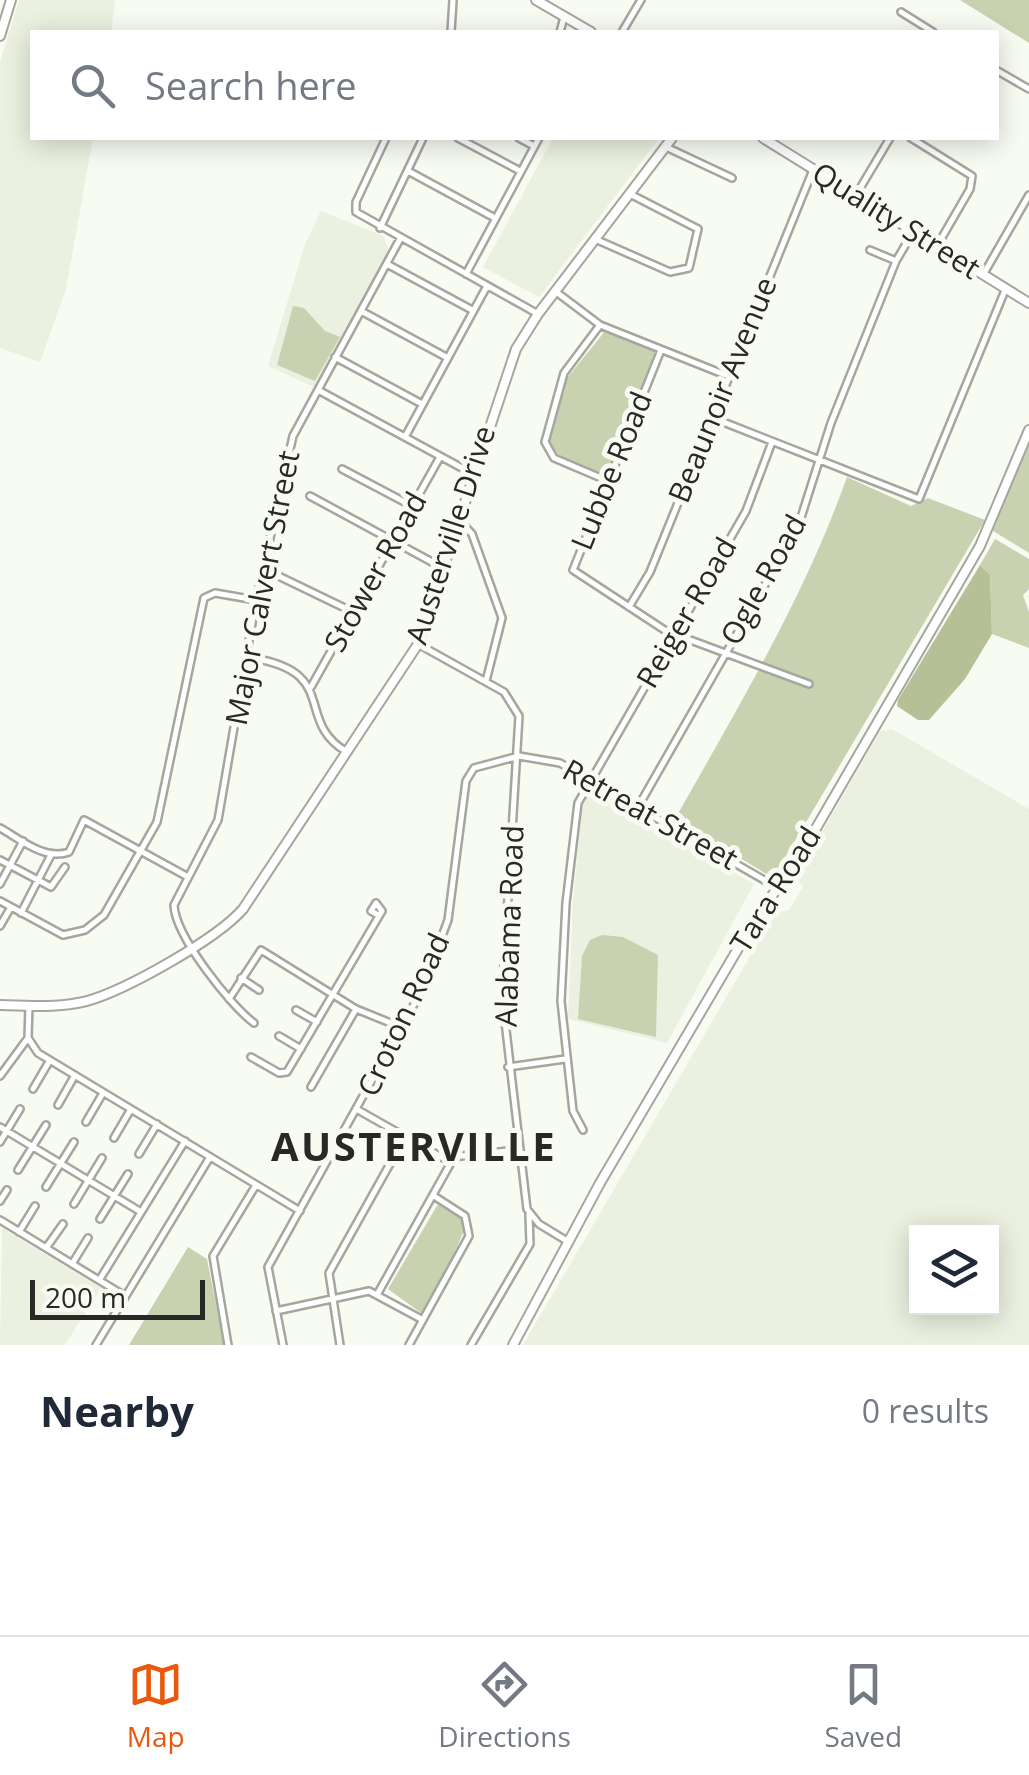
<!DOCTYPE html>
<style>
:root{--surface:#fff;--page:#f6f6f7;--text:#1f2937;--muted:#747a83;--line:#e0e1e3;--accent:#ea580c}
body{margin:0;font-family:"Open Sans",sans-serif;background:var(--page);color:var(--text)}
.controls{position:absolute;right:30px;bottom:30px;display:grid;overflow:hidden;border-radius:0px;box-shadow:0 5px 25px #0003}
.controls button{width:90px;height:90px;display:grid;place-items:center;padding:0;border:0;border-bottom:2px solid var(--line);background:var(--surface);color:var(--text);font:50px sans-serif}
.scale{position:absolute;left:30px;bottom:25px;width:175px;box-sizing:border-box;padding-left:10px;border:5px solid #282925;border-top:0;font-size:28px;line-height:35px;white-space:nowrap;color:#282925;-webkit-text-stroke:8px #f8fbf2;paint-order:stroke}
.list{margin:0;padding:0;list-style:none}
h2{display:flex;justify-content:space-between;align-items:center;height:130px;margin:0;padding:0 40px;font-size:42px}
h2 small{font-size:32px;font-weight:400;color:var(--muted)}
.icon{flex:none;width:55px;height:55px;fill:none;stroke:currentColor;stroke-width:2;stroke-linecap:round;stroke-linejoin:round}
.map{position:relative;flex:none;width:1029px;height:1345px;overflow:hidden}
.search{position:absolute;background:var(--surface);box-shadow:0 5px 25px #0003;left:30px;right:30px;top:30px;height:110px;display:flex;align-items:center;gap:25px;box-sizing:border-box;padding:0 35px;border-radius:0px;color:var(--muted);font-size:38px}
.sheet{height:290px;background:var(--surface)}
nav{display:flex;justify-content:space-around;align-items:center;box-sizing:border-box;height:140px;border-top:2px solid var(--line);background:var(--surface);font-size:28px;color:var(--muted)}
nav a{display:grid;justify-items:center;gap:5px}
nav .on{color:var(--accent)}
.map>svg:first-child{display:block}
.built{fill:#ebf0e0;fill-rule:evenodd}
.green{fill:#c9d2b0}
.forest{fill:#b5c097}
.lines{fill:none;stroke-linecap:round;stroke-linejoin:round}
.street-casing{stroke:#a4a79e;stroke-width:10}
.secondary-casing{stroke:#a4a79e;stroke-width:12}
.street{stroke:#fff;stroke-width:5}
.secondary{stroke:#fff;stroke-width:8}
.labels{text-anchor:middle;stroke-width:10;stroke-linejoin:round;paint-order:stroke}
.street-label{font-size:30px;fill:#282925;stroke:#f8fbf2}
.district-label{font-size:40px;font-weight:bold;letter-spacing:2.5px;fill:#282925;stroke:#f8fbf2}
</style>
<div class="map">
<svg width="1029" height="1345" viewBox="0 0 1029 1345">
<rect width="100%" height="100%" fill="#f8fbf2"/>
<path class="built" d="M19 0H115L111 32H32V138H93L66 289 40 362 0 348V62Z
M553 138H659L539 297 483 267Z
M321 211 383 236 389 251 314 387 268 366 305 244Z
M892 729 1029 809V1345H523L776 912 789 910 803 887 796 878 880 731ZM916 1232H992V1308H916Z
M590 792 754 884 667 1043 568 1019 573 900 583 805Z
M2 1228 101 1288 65 1345H0Z"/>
<path class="green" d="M960 0H1029V43Z
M293 306 304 308 325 331 340 337 315 381 277 365Z
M605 331 655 350 656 356 607 477 559 456 549 440 567 378Z
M1029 431V553L993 531Z
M847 477 911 506 928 498 985 520 773 878 675 819C738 707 804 598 847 477Z
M995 539 1029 559V589L1023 595 1029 612V648L992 634 990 575 980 565Z
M602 935 623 937 658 955 656 1037 578 1019 582 956 590 940Z
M438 1204 461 1217 465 1228 441 1284 421 1313 388 1289Z
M188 1247 207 1259 224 1345H129Z"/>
<path class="forest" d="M980 565 990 575 992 634 965 679 929 720H918L897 706 898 700Z"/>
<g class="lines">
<defs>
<path id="street" d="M901 12 933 32
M451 32 453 0
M560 32 564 17
M622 32 641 0
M996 70 1029 89
M386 138 356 202V212L538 314
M458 138 520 171
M519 138 534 146
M911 138 972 176 970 189 937 246
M666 147 732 178
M408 171 493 217
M856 195 890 138
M380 228 423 138
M595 239 670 272 689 268 698 229 630 194
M870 250 896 261
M387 264 472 310
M466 274 539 138
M983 275 1029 195
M555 291 600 325 728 376
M361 311 446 357
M600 325 564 373 545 442 554 458 608 481
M661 350 573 570 666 631 809 684
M335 357 422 404
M318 390 473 474
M713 418 919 499 1006 288
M405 437 487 286
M342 469 412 506
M310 496 443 568
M460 521 472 534 502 618 486 681
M264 569 353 612
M629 607 650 572 813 170
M418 644 504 692 519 716 502 996 527 1209 539 1224 567 1241
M247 657C343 671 292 720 347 752
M311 687 440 457
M638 807 798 527 831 423 896 261 913 232
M0 828C20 839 45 861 69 852L84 820 188 877
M0 860 51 887 65 867
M0 884 23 841
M0 901 63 935 85 930 104 915 157 822 204 598 215 593 256 600
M21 913 51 855
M0 926 11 907
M241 978 259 990
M229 999 261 950 356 1009 403 1028
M29 1006 28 1038 38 1053 300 1211
M296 1010 317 1022
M254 1023C230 1005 175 936 174 905L218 820 256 600 293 436 400 239
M279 1036 301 1049
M251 1057 279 1073 287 1072 382 911 376 903 371 911 378 915
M508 1067 565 1059
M0 1076 28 1038
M311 1087 356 1009
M33 1089 50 1060
M58 1105 75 1075
M358 1110 443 1158 517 1150
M86 1122 103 1093
M0 1127 141 1212
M583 1130 573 1111 561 1001 566 903 578 803 746 511 772 442
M114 1138 131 1109
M0 1142 20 1109
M139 1154 157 1124
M18 1170 46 1125
M46 1187 74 1142
M0 1201 7 1190
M74 1204 102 1158
M100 1219 128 1174
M0 1220 125 1296
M19 1232 35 1206
M46 1248 63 1224
M72 1264 88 1238
M100 1279 185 1141
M378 1293 453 1159
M276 1311 369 1291 423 1320
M96 1345 210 1157
M228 1345 213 1256 256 1185
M283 1345 268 1267 422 990 448 920 466 781 474 768 519 756 560 763 778 888
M340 1345 329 1273 405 1137
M409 1345 469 1236 465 1216 434 1196
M471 1345 530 1244 529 1214"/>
<path id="secondary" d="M536 0 591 32
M0 36 11 0
M763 138 1029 303
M0 1005C28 1006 60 1008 87 1001 126 990 217 939 243 909L418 644 516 349 538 314 672 138
M513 1345 600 1183 746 935 811 837 980 546 1029 430"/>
</defs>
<use href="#street" class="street-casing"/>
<use href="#secondary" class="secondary-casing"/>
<use href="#street" class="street"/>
<use href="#secondary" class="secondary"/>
</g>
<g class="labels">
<g class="street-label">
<text transform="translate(896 221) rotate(32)" y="10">Quality Street</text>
<text transform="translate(723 390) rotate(-68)" y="10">Beaunoir Avenue</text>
<text transform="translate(612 471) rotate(-68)" y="10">Lubbe Road</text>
<text transform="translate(451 535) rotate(-72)" y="10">Austerville Drive</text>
<text transform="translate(376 572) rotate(-61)" y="10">Stower Road</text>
<text transform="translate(764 580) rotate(-61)" y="10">Ogle Road</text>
<text transform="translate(263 588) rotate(-79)" y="10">Major Calvert Street</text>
<text transform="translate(687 613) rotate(-60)" y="10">Reiger Road</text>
<text transform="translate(650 815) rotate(29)" y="10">Retreat Street</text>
<text transform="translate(776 890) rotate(-58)" y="10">Tara Road</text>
<text transform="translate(510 926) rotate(-88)" y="10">Alabama Road</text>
<text transform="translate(404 1015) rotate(-65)" y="10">Croton Road</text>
</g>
<g class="district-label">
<text x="414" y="1161">AUSTERVILLE</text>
</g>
</g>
</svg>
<div class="controls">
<button><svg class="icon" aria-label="layers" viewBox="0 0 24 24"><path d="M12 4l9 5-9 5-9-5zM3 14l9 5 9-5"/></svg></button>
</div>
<div class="scale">200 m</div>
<div class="search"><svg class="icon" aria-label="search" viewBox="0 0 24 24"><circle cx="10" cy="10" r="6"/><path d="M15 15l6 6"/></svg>Search here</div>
</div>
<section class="sheet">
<h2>Nearby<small>0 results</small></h2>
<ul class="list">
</ul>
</section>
<nav>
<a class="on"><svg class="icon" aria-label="map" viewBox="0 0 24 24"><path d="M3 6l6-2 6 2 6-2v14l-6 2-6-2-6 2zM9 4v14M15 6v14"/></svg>Map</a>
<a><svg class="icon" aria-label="directions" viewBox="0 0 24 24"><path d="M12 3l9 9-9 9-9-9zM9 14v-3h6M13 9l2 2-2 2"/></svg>Directions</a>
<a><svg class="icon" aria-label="saved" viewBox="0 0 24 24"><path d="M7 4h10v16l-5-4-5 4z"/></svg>Saved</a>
</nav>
